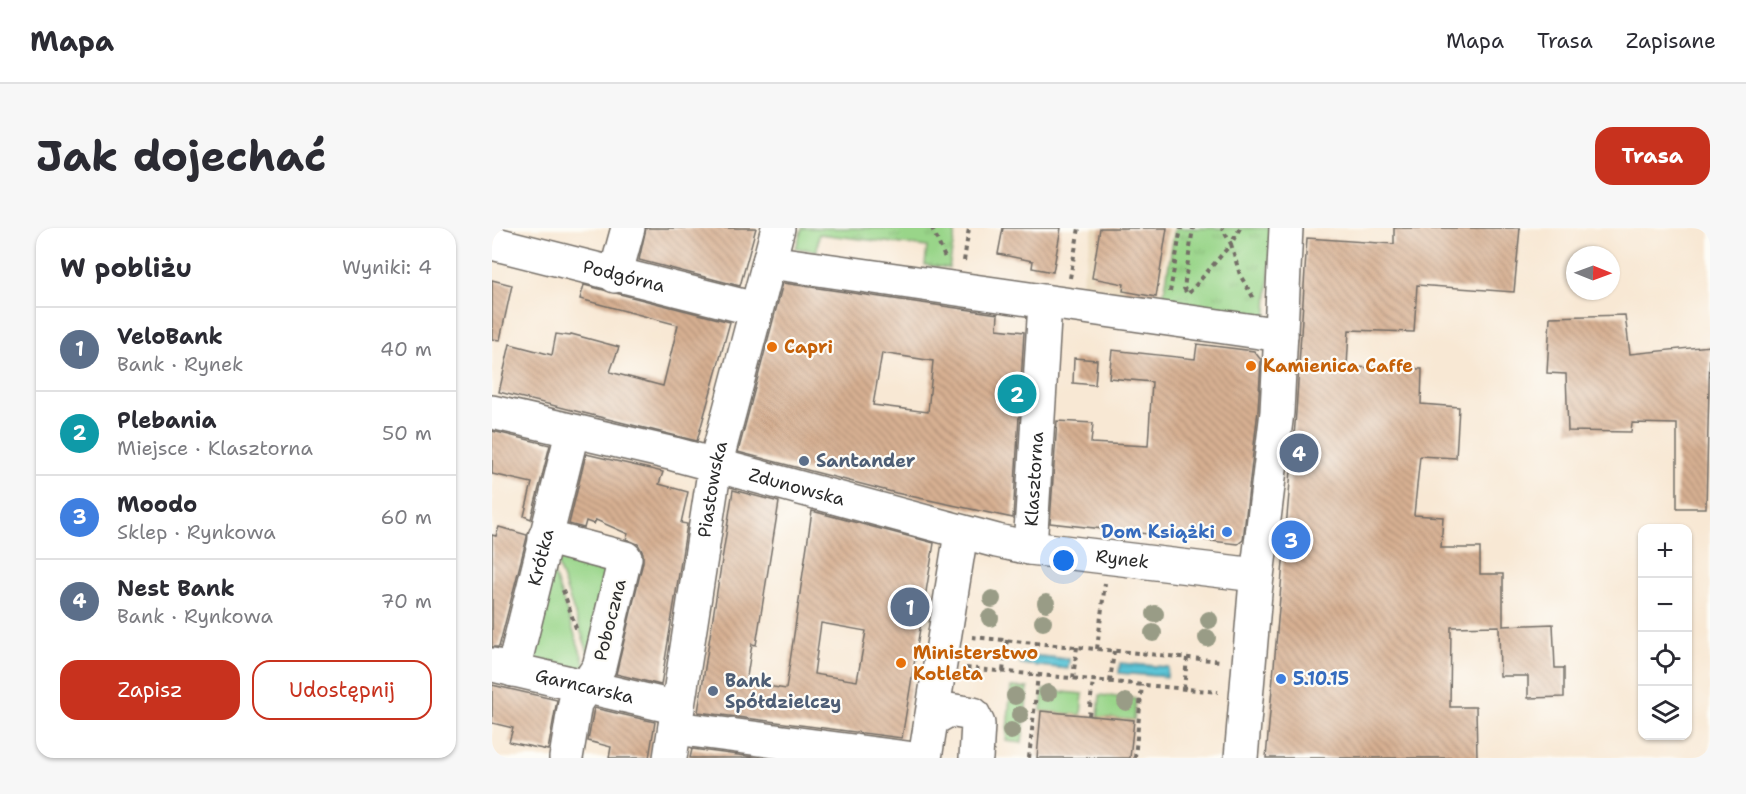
<!DOCTYPE html>
<html lang="pl">
<meta charset="utf-8">
<style>
:root{--surface:#fff;--page:#f7f7f7;--text:#2b2b33;--muted:#7c7c81;--line:#e1e1e2;--accent:#c8321e}
body{margin:0;font-family:"Shantell Sans",sans-serif;background:var(--page);color:var(--text)}
.controls{position:absolute;right:18px;bottom:18px;display:grid;overflow:hidden;border-radius:12px;box-shadow:0 2px 4px #0004}
.controls button{width:54px;height:54px;display:grid;place-items:center;padding:0;border:0;border-bottom:2px solid var(--line);background:var(--surface);color:var(--text);font:30px sans-serif}
.compass{position:absolute;left:1074px;top:18px;width:54px;height:54px;border-radius:50%;background:var(--surface);box-shadow:0 2px 4px #0004;rotate:91deg}
.you{position:absolute;left:572px;top:333px;width:21px;height:21px;margin:-15px;border:4px solid #fff;border-radius:50%;background:#1a73e8;box-shadow:0 0 0 9px #1a73e833}
.badge{display:grid;place-items:center;width:39px;height:39px;border-radius:50%;background:var(--accent);color:#fff;font-size:20px;font-weight:700}
.pin{position:absolute;translate:-50% -50%;border:3px solid #fff;box-shadow:0 2px 6px #0006}
.list{margin:0;padding:0;list-style:none}
h2{display:flex;justify-content:space-between;align-items:center;height:78px;margin:0;padding:0 24px;font-size:26px}
h2 small{font-size:20px;font-weight:400;color:var(--muted)}
.list li{display:grid;grid-template-columns:39px 1fr auto;gap:18px;align-items:center;box-sizing:border-box;height:84px;padding:0 24px;border-top:2px solid var(--line)}
.list b{display:block;font-size:22px;white-space:nowrap}
.list p{margin:0;font-size:20px;white-space:nowrap;color:var(--muted)}
.list em{font-size:20px;font-style:normal;color:var(--muted)}
.actions{display:flex;gap:12px;padding:18px 24px}
.actions a{flex:1;padding:14px 0;border:2px solid var(--accent);border-radius:18px;text-align:center;font-size:21px;color:var(--accent)}
.actions .main{background:var(--accent);color:#fff}
.icon{flex:none;width:33px;height:33px;fill:none;stroke:currentColor;stroke-width:2;stroke-linecap:round;stroke-linejoin:round}
.map{position:relative;flex:none;width:1218px;height:530px;overflow:hidden;border-radius:18px}
header{display:flex;align-items:center;gap:36px;box-sizing:border-box;height:84px;padding:0 30px;background:var(--surface);border-bottom:2px solid var(--line)}
header strong{font-size:28px}
nav{display:flex;gap:33px;margin-inline-start:auto;font-size:21px}
.intro{display:flex;align-items:center;justify-content:space-between;box-sizing:border-box;height:144px;padding:0 36px}
h1{margin:0;font-size:42px}
.button{padding:15px 27px;border-radius:18px;background:var(--accent);color:#fff;font-size:21px;font-weight:700}
main{display:flex;gap:36px;padding:0 36px}
aside{flex:1;background:var(--surface);border-radius:18px;box-shadow:0 2px 4px #0004}
.map>svg:first-child{display:block}
.built{fill:#ead8ba}
.grass{fill:#99d589;stroke:#62805a;stroke-width:1.5}
.park{fill:url(#park-tufts);stroke:#62805a;stroke-width:1.5}
.water{fill:url(#water-rules);stroke:#447881;stroke-width:1.5}
.building{fill:url(#building-back-hatch);fill-rule:evenodd}
.lines{fill:none;stroke-linecap:round;stroke-linejoin:round}
.minor-casing{stroke:#736d66;stroke-width:36}
.path{stroke:#736d66;stroke-width:4;stroke-dasharray:4.5 4.5;stroke-linecap:butt}
.minor{stroke:#fff;stroke-width:33}
.tree{fill:#999c86}
.food-dot{fill:#e8710a;stroke:#fdfcf7;stroke-width:2}
.service-dot{fill:#5c6f8a;stroke:#fdfcf7;stroke-width:2}
.shop-dot{fill:#3f7fe0;stroke:#fdfcf7;stroke-width:2}
.labels{text-anchor:middle;stroke-width:4.5;stroke-linejoin:round;paint-order:stroke}
.street-label{font-size:18px;fill:#2b2b2b;stroke:#fdfcf7}
.food-label{font-size:18px;font-weight:bold;fill:#c56008;stroke:#fdfcf7;text-anchor:start}
.service-label{font-size:18px;font-weight:bold;fill:#4e5e75;stroke:#fdfcf7;text-anchor:start}
.shop-label{font-size:18px;font-weight:bold;fill:#366cbe;stroke:#fdfcf7;text-anchor:end}
</style>
<header>
<strong>Mapa</strong>
<nav><a>Mapa</a><a>Trasa</a><a>Zapisane</a></nav>
</header>
<div class="intro"><h1>Jak dojechać</h1><a class="button">Trasa</a></div>
<main>
<aside>
<h2>W pobliżu<small>Wyniki: 4</small></h2>
<ul class="list">
<li><span class="badge" style="background:#5c6f8a">1</span><div><b>VeloBank</b><p>Bank · Rynek</p></div><em>40 m</em></li>
<li><span class="badge" style="background:#0f9aa8">2</span><div><b>Plebania</b><p>Miejsce · Klasztorna</p></div><em>50 m</em></li>
<li><span class="badge" style="background:#3f7fe0">3</span><div><b>Moodo</b><p>Sklep · Rynkowa</p></div><em>60 m</em></li>
<li><span class="badge" style="background:#5c6f8a">4</span><div><b>Nest Bank</b><p>Bank · Rynkowa</p></div><em>70 m</em></li>
</ul>
<div class="actions"><a class="main">Zapisz</a><a>Udostępnij</a></div>
</aside>
<div class="map">
<svg width="1218" height="530" viewBox="0 0 1218 530">
<defs>
<pattern id="park-tufts" width="24" height="20" patternUnits="userSpaceOnUse" patternTransform="scale(1.5)"><rect width="24" height="20" fill="#99d589"/><path d="M3 7l-1-3M5 7V3M7 7l1-3M15 17l-1-3M17 17v-4M19 17l1-3" fill="none" stroke="#84b776"/></pattern>
<pattern id="water-rules" width="6" height="5" patternUnits="userSpaceOnUse" patternTransform="scale(1.5)"><rect width="6" height="5" fill="#5cc5d7"/><path d="M0 2.5h6" fill="none" stroke="#50a9b9"/></pattern>
<pattern id="building-back-hatch" width="6" height="6" patternUnits="userSpaceOnUse" patternTransform="scale(1.5)"><rect width="6" height="6" fill="#d7b092"/><path d="M-1 5l2 2M0 0l6 6M5-1l2 2" fill="none" stroke="#af8f77"/></pattern>
</defs>
<rect width="100%" height="100%" fill="#fdfcf7"/>
<filter id="ink" filterUnits="userSpaceOnUse"><feTurbulence type="fractalNoise" baseFrequency=".0167" numOctaves="2"/><feDisplacementMap in="SourceGraphic" scale="12" xChannelSelector="R" yChannelSelector="G"/><feConvolveMatrix kernelMatrix="1 2 1 2 8 2 1 2 1" color-interpolation-filters="sRGB"/></filter>
<filter id="wash" filterUnits="userSpaceOnUse"><feTurbulence type="fractalNoise" baseFrequency=".008" numOctaves="4" result="noise"/><feDisplacementMap in="SourceGraphic" scale="24" xChannelSelector="R" yChannelSelector="G"/><feGaussianBlur stdDeviation="1.35" result="paint"/><feColorMatrix in="noise" values="0 0 0 0 0 0 0 0 0 0 0 0 0 0 0 0 0 1.4 0 .05"/><feComposite in="paint" operator="in"/></filter>
<g filter="url(#wash)">
<rect width="100%" height="100%" fill="#f8e8d4"/>
<path class="built" d="M601 0H678L666 71 589 57Z"/>
<path class="grass" d="M62 326 116 332 100 436Z
M58 334 95 443 31 428Z
M519 459 536 460 530 515 514 513Z
M551 462 591 466 589 487 549 483Z
M608 467 644 471 642 492 606 489Z"/>
<path class="park" d="M310 0H464L457 40 433 37 435 19 327 6 325 23 304 20Z
M683 0H780L774 101 669 83Z"/>
<path class="water" d="M529 426 577 431 576 441 528 436Z
M628 435 676 439 675 449 627 445Z"/>
<g id="blocks">
<path class="building" d="M154 0H264L248 58 147 32Z
M511 0H569L561 44 540 40 541 33 506 26Z
M608 0H675L664 69 631 63 632 56 600 50Z
M902 0H1028L1022 64 925 57 922 104 857 102 855 139 930 141 929 176 967 179 964 230 928 228 922 287 951 289 949 320H988V346H1011V398L1061 396 1063 440H1072V469L1036 470V448H1008L1007 398 959 399 958 479H984L985 530H774L804 185 815 10 902 16Z
M0 52 20 57 8 112 0 111Z
M291 55 506 86 505 101 532 104 521 290 404 265 246 224ZM390 125 441 133 436 184 381 177Z
M92 57 238 94 205 213 7 164 18 116 60 127 64 106 78 108 79 106 127 119 118 144 171 158 186 97 88 71Z
M1133 87 1138 126 1218 118 1214 280H1185V196L1140 195 1139 204 1076 203 1074 146 1055 145 1058 89Z
M705 116 762 123 769 132 766 182 751 312 746 316 558 295 565 193 601 195 599 215 656 218 660 154 617 150 620 122 703 131Z
M582 130 605 132 603 157 581 155Z
M0 203 58 217 39 291 32 288 40 255 0 246Z
M94 226 171 244 167 256 196 264 189 295 195 296 169 457 124 446 151 334V325L146 316 134 311 136 306 104 292 102 296 94 293 92 300 77 296Z
M241 262 287 274 264 417 260 416 254 455 294 461 320 283 442 315 410 510 206 484ZM329 395 374 403 365 453 322 446Z
M7 299 35 307V309L7 419H0V307L4 308Z
M0 457 65 472 56 522 17 514 21 500 0 495Z
M102 480 163 494 157 530H117L119 519 96 513Z
M549 483 642 492 638 530H545Z
M200 521 269 530H198Z"/>
</g>
</g>
<g filter="url(#ink)">
<use href="#blocks" fill-opacity="0" stroke="#736d66" stroke-width="1.5"/>
<g class="lines">
<defs>
<g id="minor">
<path id="s1" d="M0 15 263 81"/>
<path d="M277 34 789 107"/>
<path d="M123 48 136 0"/>
<path id="s2" d="M0 184 182 226 505 313 538 320 764 347"/>
<path d="M53 309 133 330 107 439 83 475 74 530"/>
<path id="s3" d="M538 320 553 75"/>
<path id="s4" d="M1 437 186 480"/>
<path id="s5" d="M21 442 77 217"/>
<path d="M439 492 457 482 481 486 486 496 484 530"/>
<path d="M183 500 415 530"/>
<path id="s6" d="M178 530 223 238 286 0"/>
<path d="M433 530 469 305"/>
<path d="M749 530 763 365 785 184 794 0"/>
</g>
</defs>
<use href="#minor" class="minor-casing"/>
<path class="path" d="M440 0 454 32
M748 0 739 16 748 47 761 69
M472 33 477 0
M578 50 587 0
M678 64 689 0
M694 64 692 60 701 0
M697 65 739 16 730 0
M71 362 85 403
M480 409 729 433
M605 421 613 355
M474 440 726 464
M511 443 515 412
M581 450 585 419
M618 454 622 423
M692 461 695 430
M597 488 601 452
M537 530 546 447
M643 530 650 457"/>
<use href="#minor" class="minor"/>
</g>
<g class="tree">
<circle cx="500" cy="371" r="9"/>
<circle cx="554" cy="375" r="9"/>
<circle cx="663" cy="386" r="9"/>
<circle cx="498" cy="390" r="9"/>
<circle cx="717" cy="392" r="9"/>
<circle cx="551" cy="394" r="9"/>
<circle cx="661" cy="405" r="9"/>
<circle cx="715" cy="410" r="9"/>
<circle cx="556" cy="465" r="9"/>
<circle cx="523" cy="468" r="9"/>
<circle cx="634" cy="474" r="9"/>
<circle cx="528" cy="487" r="9"/>
<circle cx="519" cy="503" r="9"/>
</g>
</g>
<g class="food-dot">
<circle cx="280" cy="119" r="6"/>
<circle cx="759" cy="138" r="6"/>
<circle cx="409" cy="435" r="6"/>
</g>
<g class="service-dot">
<circle cx="312" cy="233" r="6"/>
<circle cx="221" cy="463" r="6"/>
</g>
<g class="shop-dot">
<circle cx="735" cy="304" r="6"/>
<circle cx="789" cy="451" r="6"/>
</g>
<g class="labels">
<g class="street-label">
<text dy="6" stroke="none"><textPath href="#s1" startOffset="136">Podgórna</textPath></text>
<text dy="6" stroke="none"><textPath href="#s3" startOffset="69">Klasztorna</textPath></text>
<text dy="6" stroke="none"><textPath href="#s2" startOffset="314">Zdunowska</textPath></text>
<text dy="6" stroke="none"><textPath href="#s6" startOffset="272">Piastowska</textPath></text>
<text dy="6" stroke="none"><textPath href="#s5" startOffset="116">Krótka</textPath></text>
<text dy="6" stroke="none"><textPath href="#s2" startOffset="648">Rynek</textPath></text>
<text transform="translate(118 392) rotate(-76)" y="6">Poboczna</text>
<text dy="6" stroke="none"><textPath href="#s4" startOffset="94">Garncarska</textPath></text>
</g>
<g class="food-label">
<text x="292" y="125">Capri</text>
<text x="771" y="144">Kamienica Caffe</text>
<text x="421" y="431">Ministerstwo<tspan x="421" dy="21">Kotleta</tspan></text>
</g>
<g class="service-label">
<text x="324" y="239">Santander</text>
<text x="233" y="459">Bank<tspan x="233" dy="21">Spółdzielczy</tspan></text>
</g>
<g class="shop-label">
<text x="723" y="310">Dom Książki</text>
<text x="801" y="457" text-anchor="start">5.10.15</text>
</g>
</g>
</svg>
<div class="controls">
<button>+</button>
<button>−</button>
<button><svg class="icon" aria-label="locate" viewBox="0 0 24 24"><circle cx="12" cy="12" r="6"/><path d="M12 2v4M12 18v4M2 12h4M18 12h4"/></svg></button>
<button><svg class="icon" aria-label="layers" viewBox="0 0 24 24"><path d="M12 4l9 5-9 5-9-5zM3 14l9 5 9-5"/></svg></button>
</div>
<svg class="compass" viewBox="-18 -18 36 36"><path d="M0-13l5 13h-10z" fill="#e53935"/><path d="M0 13l5-13h-10z" fill="#7c7c81"/></svg>
<div class="you"></div>
<div class="pin badge" style="left:418px;top:379px;background:#5c6f8a">1</div>
<div class="pin badge" style="left:525px;top:166px;background:#0f9aa8">2</div>
<div class="pin badge" style="left:799px;top:312px;background:#3f7fe0">3</div>
<div class="pin badge" style="left:807px;top:225px;background:#5c6f8a">4</div>
</div>
</main>
